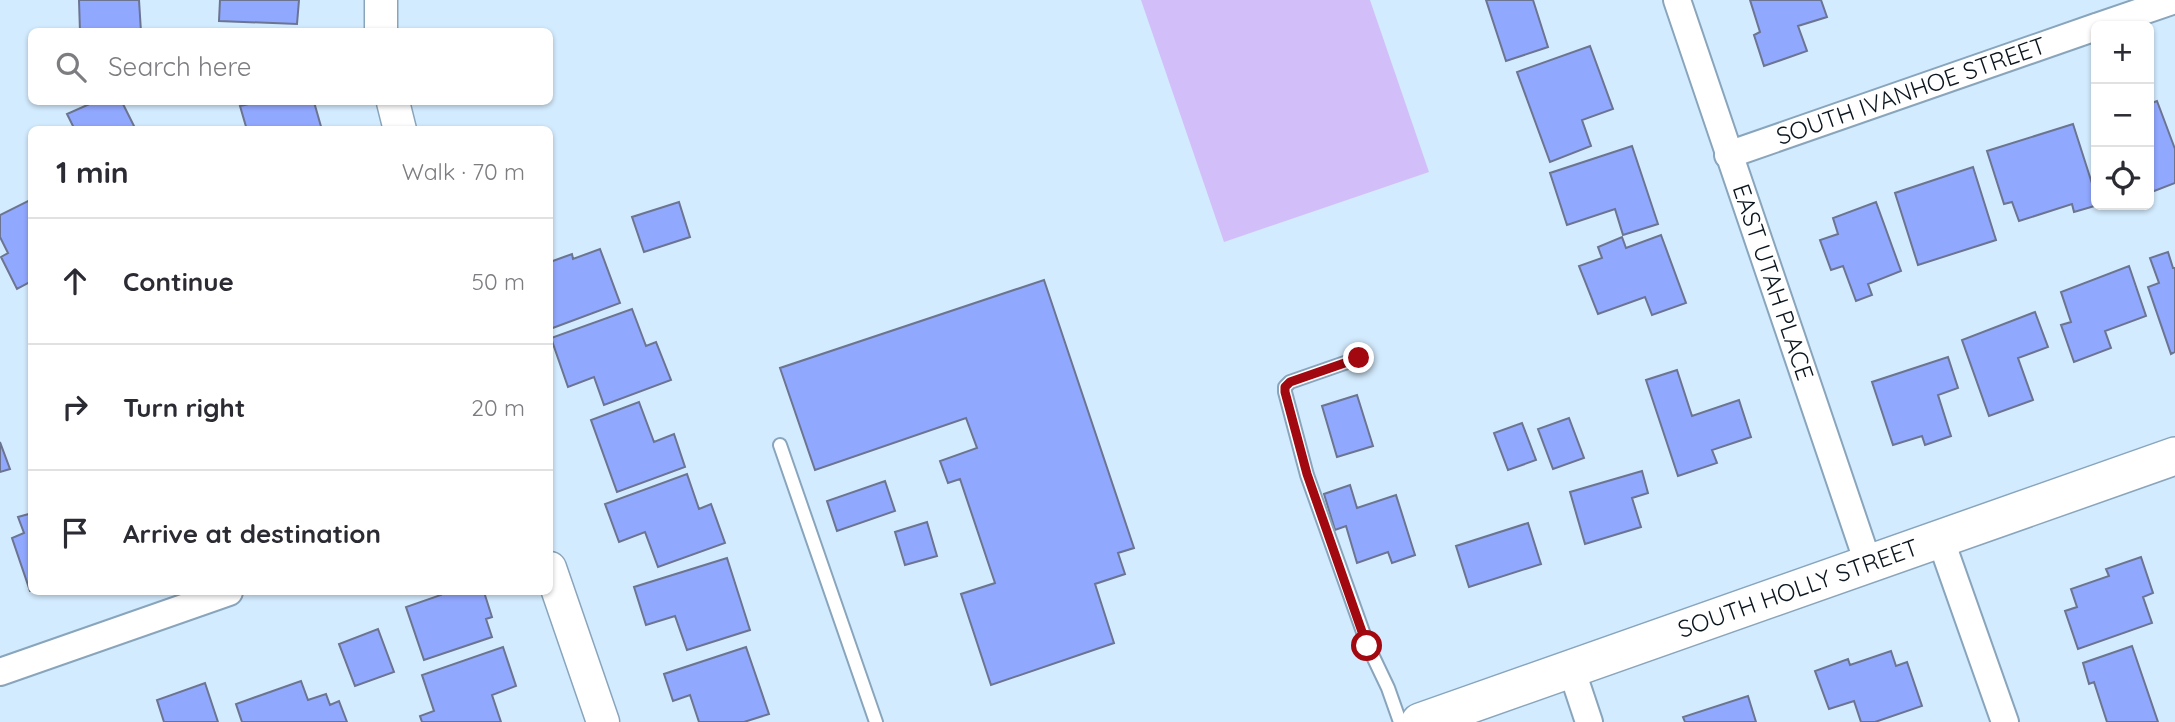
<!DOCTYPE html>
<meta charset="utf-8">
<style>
:root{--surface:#fff;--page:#f2f2f3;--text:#2b2b33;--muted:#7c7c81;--line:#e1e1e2}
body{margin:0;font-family:Quicksand,sans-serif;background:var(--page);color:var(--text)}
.controls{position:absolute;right:21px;top:21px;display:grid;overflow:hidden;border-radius:10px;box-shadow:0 2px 5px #0004}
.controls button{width:63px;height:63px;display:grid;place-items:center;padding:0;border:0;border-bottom:2px solid var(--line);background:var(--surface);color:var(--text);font:35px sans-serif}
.stop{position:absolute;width:21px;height:21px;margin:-16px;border:5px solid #a20810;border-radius:50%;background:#fff}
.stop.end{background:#a20810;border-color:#fff;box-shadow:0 2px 7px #0008}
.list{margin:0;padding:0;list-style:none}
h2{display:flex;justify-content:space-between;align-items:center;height:91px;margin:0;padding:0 28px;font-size:30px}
h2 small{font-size:23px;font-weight:400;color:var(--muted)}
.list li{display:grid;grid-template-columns:46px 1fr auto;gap:21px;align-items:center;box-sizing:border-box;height:126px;padding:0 28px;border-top:2px solid var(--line)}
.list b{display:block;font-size:26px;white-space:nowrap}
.list em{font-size:23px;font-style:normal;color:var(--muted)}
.icon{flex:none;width:38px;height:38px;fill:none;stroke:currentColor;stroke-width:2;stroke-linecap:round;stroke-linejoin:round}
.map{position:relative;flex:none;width:2175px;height:722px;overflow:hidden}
.search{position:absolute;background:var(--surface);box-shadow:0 2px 5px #0004;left:28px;top:28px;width:525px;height:77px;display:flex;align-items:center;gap:18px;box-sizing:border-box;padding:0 24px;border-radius:10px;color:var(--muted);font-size:26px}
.panel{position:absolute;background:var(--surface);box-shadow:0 2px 5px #0004;left:28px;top:126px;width:525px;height:469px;border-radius:10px}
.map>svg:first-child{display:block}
.green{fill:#d2bef8}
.building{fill:#91a8ff;stroke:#6b7490;stroke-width:2}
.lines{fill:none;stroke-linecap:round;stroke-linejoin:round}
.service-casing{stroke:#89a5bc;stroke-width:16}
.minor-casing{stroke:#89a5bc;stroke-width:30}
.tertiary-casing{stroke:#89a5bc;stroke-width:35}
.secondary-casing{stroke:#89a5bc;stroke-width:40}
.service{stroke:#fff;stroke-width:12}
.minor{stroke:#fff;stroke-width:26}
.tertiary{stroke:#fff;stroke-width:32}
.secondary{stroke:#fff;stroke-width:37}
.route{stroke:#a20810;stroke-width:9}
.labels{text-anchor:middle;stroke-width:7;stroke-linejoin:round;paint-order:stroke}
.street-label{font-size:24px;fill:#0b151e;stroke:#d3ebfe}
</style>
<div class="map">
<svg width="2175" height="722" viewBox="0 0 2175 722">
<rect width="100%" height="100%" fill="#d3ebfe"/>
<path class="green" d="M1141 0H1370L1429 172 1224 242Z"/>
<path class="building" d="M79 0H139L141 32H80Z
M220 0H299L297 24 219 21Z
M1486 0H1533L1548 47 1506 61Z
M1750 0H1821L1827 17 1798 26 1807 51 1764 66 1754 35 1760 32Z
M1590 46 1613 109 1582 120 1591 146 1550 162 1517 72Z
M2157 101 2175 149V183L2149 193V104Z
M94 102H122L136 130H70L74 128 67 114Z
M249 102H314L322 130H247L240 106 249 104Z
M2073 124 2096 196V205H2098L2074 212 2072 204 2019 221 2012 202 2004 204 1987 151Z
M1632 146 1658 224 1623 235 1615 209 1567 225 1550 173Z
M1973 167 1996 240 1918 265 1895 193Z
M32 199V281L17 289 1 257 8 253 0 237V215Z
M679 202 690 237 644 252 632 217Z
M1876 202 1901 271 1868 284 1872 295 1856 301 1843 266 1831 270 1820 240 1838 234 1833 218Z
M1661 235 1686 303 1652 315 1645 297 1598 314 1579 266 1602 258 1598 247 1622 237 1626 248Z
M600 249 620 303 550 329V262L572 254 573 259Z
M2168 252 2173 268H2175V352L2171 354 2148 287 2159 283 2150 258Z
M2129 266 2146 316 2105 331 2111 348 2074 362 2061 325 2071 322 2061 292Z
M1044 280 1134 548 1118 553 1125 574 1095 584 1114 643 991 685 961 594 995 583 960 479 948 483 940 461 977 448 966 418 815 470 780 368Z
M632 309 646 346 656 342 671 380 604 405 594 377 568 387 551 338Z
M2035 312 2048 347 2018 358 2033 400 1989 416 1962 340Z
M1948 357 1958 388 1938 395 1951 436 1925 445 1922 436 1893 445 1872 382Z
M1677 370 1692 416 1739 400 1751 437 1712 450 1717 463 1678 476 1646 380Z
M1357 395 1373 446 1337 457 1322 406Z
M639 402 654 442 674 434 685 467 617 492 591 420Z
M1569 418 1584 458 1553 469 1538 429Z
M1522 423 1536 460 1508 470 1494 433Z
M0 442 10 469 0 472Z
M1642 471 1648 493 1632 498 1641 527 1585 544 1570 492Z
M687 474 699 509 711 504 725 543 658 567 645 532 619 542 605 504Z
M885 481 895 511 837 531 827 501Z
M1350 485 1357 508 1396 495 1415 555 1392 563 1388 552 1357 563 1346 526 1335 530 1324 494Z
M32 513V591H30L12 538 24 533 18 517Z
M927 522 937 556 905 565 895 532Z
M1528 523 1541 564 1469 587 1456 546Z
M2141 557 2153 593 2143 597 2152 623 2078 649 2065 611 2077 607 2071 589 2109 576 2106 569Z
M727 558 750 630 687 650 675 616 646 625 634 587Z
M440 592H484L492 617 486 619 492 637 424 660 406 607 441 595Z
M378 629 394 672 355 686 339 644Z
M2132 646 2158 722H2107L2094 682 2089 684 2083 663Z
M503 647 516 686 492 695 501 722H422L420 716 434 711 422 675Z
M746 647 769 714 744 722H699L690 695 673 701 664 674Z
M1891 651 1896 666 1907 662 1922 706 1875 722H1861L1854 701 1829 709 1815 671 1848 659 1850 665Z
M301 681 308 700 326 694 330 705 339 701 347 722H242L236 704Z
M205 683 218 722H164L157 700Z
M1748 696 1756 722H1685L1683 717Z"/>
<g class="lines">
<defs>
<path id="service" d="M1359 358 1290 382 1285 387V392L1307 475 1368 646 1388 688 1400 722
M780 445 876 722"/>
<g id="minor">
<path id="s1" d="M1677 0 1868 563"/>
<path d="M2099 26 2175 0"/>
<path id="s2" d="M1728 155 2096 27"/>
<path d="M1940 538 2005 722"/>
<path d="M1571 668 1589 722"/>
<path d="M0 672 229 592"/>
</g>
<path id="tertiary" d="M381 0V32
M393 102 400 130
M550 568 603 722"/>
<g id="secondary">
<path id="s3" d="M1420 722 2175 456"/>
</g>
</defs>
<use href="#service" class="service-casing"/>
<use href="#minor" class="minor-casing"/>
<use href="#tertiary" class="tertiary-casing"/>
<use href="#secondary" class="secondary-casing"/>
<use href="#service" class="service"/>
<use href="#minor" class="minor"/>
<use href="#tertiary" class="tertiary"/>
<use href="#secondary" class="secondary"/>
</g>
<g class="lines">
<path class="route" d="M1359 358 1290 382 1285 387V392L1307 474 1367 646"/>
</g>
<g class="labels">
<g class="street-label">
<text dy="8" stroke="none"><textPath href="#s2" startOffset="194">SOUTH IVANHOE STREET</textPath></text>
<text dy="8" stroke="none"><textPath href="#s1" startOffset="298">EAST UTAH PLACE</textPath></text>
<text dy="8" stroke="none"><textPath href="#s3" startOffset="401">SOUTH HOLLY STREET</textPath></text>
</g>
</g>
</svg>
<div class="controls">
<button>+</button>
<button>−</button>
<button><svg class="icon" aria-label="locate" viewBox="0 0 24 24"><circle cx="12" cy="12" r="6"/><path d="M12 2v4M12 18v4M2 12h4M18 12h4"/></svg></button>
</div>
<div class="stop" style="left:1367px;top:646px"></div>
<div class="stop end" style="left:1359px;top:358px"></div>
<div class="search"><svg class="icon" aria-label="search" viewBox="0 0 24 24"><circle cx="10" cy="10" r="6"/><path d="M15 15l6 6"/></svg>Search here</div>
<section class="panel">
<h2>1 min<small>Walk · 70 m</small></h2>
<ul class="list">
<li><svg class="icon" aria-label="ahead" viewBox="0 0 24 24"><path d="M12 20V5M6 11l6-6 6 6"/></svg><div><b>Continue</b></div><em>50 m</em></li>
<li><svg class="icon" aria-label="right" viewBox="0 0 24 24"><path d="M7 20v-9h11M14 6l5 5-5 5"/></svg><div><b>Turn right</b></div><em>20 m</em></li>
<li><svg class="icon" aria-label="arrive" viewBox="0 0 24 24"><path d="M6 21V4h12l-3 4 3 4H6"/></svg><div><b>Arrive at destination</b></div></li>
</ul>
</section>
</div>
